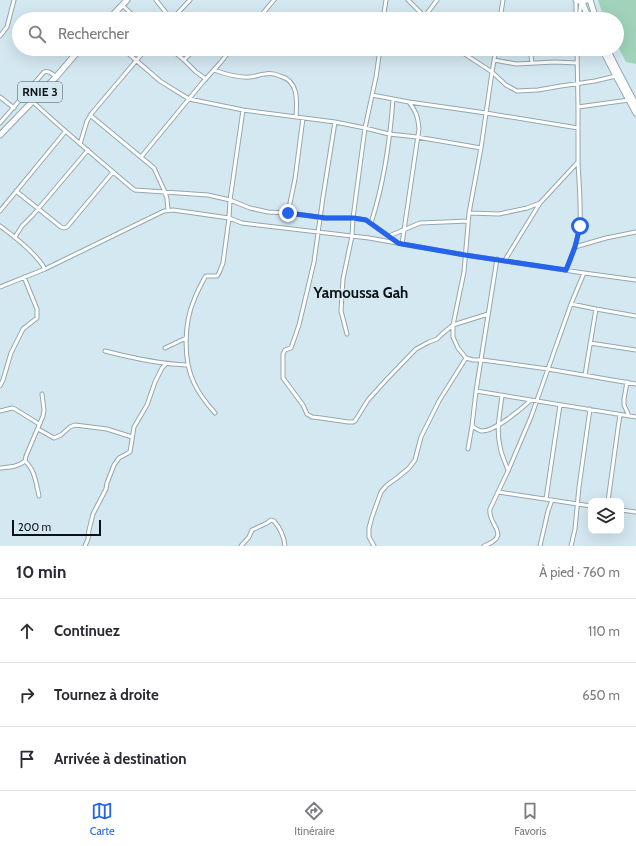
<!DOCTYPE html>
<html lang="fr">
<meta charset="utf-8">
<style>
:root{--surface:#fff;--page:#f2f2f3;--text:#2b2b33;--muted:#7c7c81;--line:#e1e1e2;--accent:#2563eb}
body{margin:0;font-family:Cabin,sans-serif;background:var(--page);color:var(--text)}
.controls{position:absolute;right:12px;bottom:12px;display:grid;overflow:hidden;border-radius:8px;box-shadow:0 4px 16px #0002}
.controls button{width:36px;height:36px;display:grid;place-items:center;padding:0;border:0;border-bottom:1px solid var(--line);background:var(--surface);color:var(--text);font:20px sans-serif}
.scale{position:absolute;left:12px;bottom:10px;width:89px;box-sizing:border-box;padding-left:4px;border:2px solid #0c1316;border-top:0;font-size:11px;line-height:14px;white-space:nowrap;color:#0c1316;-webkit-text-stroke:3px #d4e8f1;paint-order:stroke}
.stop{position:absolute;width:12px;height:12px;margin:-9px;border:3px solid #2563eb;border-radius:50%;background:#fff}
.stop.end{background:#2563eb;border-color:#fff;box-shadow:0 1px 4px #0008}
.list{margin:0;padding:0;list-style:none}
h2{display:flex;justify-content:space-between;align-items:center;height:52px;margin:0;padding:0 16px;font-size:17px}
h2 small{font-size:13px;font-weight:400;color:var(--muted)}
.list li{display:grid;grid-template-columns:26px 1fr auto;gap:12px;align-items:center;box-sizing:border-box;height:64px;padding:0 16px;border-top:1px solid var(--line)}
.list b{display:block;font-size:15px;white-space:nowrap}
.list em{font-size:13px;font-style:normal;color:var(--muted)}
.icon{flex:none;width:22px;height:22px;fill:none;stroke:currentColor;stroke-width:2;stroke-linecap:round;stroke-linejoin:round}
.map{position:relative;flex:none;width:636px;height:546px;overflow:hidden}
.search{position:absolute;background:var(--surface);box-shadow:0 4px 16px #0002;left:12px;right:12px;top:12px;height:44px;display:flex;align-items:center;gap:10px;box-sizing:border-box;padding:0 14px;border-radius:22px;color:var(--muted);font-size:15px}
.sheet{height:244px;background:var(--surface)}
nav{display:flex;justify-content:space-around;align-items:center;box-sizing:border-box;height:56px;border-top:1px solid var(--line);background:var(--surface);font-size:11px;color:var(--muted)}
nav a{display:grid;justify-items:center;gap:2px}
nav .on{color:var(--accent)}
.map>svg:first-child{display:block}
.green{fill:#a1d3ba}
.lines{fill:none;stroke-linecap:round;stroke-linejoin:round}
.minor-casing{stroke:#94a7ae;stroke-width:5}
.primary-casing{stroke:#94a7ae;stroke-width:7}
.trunk-casing{stroke:#94a7ae;stroke-width:7}
.minor{stroke:#fff;stroke-width:3}
.primary{stroke:#fff;stroke-width:5}
.trunk{stroke:#fff;stroke-width:5}
.route{stroke:#2563eb;stroke-width:5}
.labels{text-anchor:middle;stroke-width:3;stroke-linejoin:round;paint-order:stroke}
.shield{fill:#d4e8f1;stroke:#485358;stroke-width:1}
.shield-label{font-size:12px;font-weight:bold;fill:#0c1316}
.quarter-label{font-size:15px;font-weight:bold;fill:#0c1316;stroke:#d4e8f1}
</style>
<div class="map">
<svg width="636" height="546" viewBox="0 0 636 546">
<rect width="100%" height="100%" fill="#d4e8f1"/>
<path class="green" d="M598 0H636V64L626 62 617 45V19H604Z"/>
<g class="lines">
<defs>
<path id="minor" d="M156 0 171 19
M408 0 427 19
M576 0V19
M122 5 137 19
M425 16 437 0
M500 18 511 19
M172 19 190 0
M222 19 223 18
M258 19 274 0
M383 19 386 0
M500 19 503 0
M577 19 580 11 581 2
M0 36 7 27 14 0
M123 49 160 81 168 86 189 99 243 110 335 122 365 128 389 134 417 137 481 148
M171 49 184 60
M195 49 184 60 196 72 206 79
M457 49 492 72 506 85 517 91 538 90 561 86 595 81 616 76
M496 49 492 72 481 148 469 213 464 272 453 325V337L458 348 466 358 473 360H482L548 369 636 384
M530 49 532 63
M494 60 516 64 555 62 577 63
M214 70C225 74 238 78 250 77 255 77 260 74 265 74 270 73 275 74 280 76 299 81 297 101 296 117
M372 95 409 102 486 113 578 128
M0 97 14 108
M32 101C64 131 98 159 132 188L135 190 208 195 230 200 250 208 268 212 288 213 326 218H353L366 220 397 242
M578 107 629 100
M90 115 154 168 165 192 167 199 168 210
M335 122 323 197 314 262 299 325 291 348 285 350 283 354V378L303 405 307 414 312 417 321 418 348 422H353L355 421 368 400 387 379 416 349 429 342 437 339 442 334 453 325 488 314
M0 123 44 72C49 70 52 74 56 77
M80 144 87 121 92 113 146 49
M141 157 202 83 221 62 231 49
M16 191 61 227 64 228 67 227 113 172
M0 211 65 132
M288 213 295 179 303 118
M469 213 499 214 527 208 540 203
M371 223C384 183 390 141 393 99
M0 226C15 237 36 253 45 269
M389 236 420 223 468 221
M15 237 22 226 33 215 88 150
M402 244 404 230 419 129C418 116 416 112 409 102
M575 247 606 238 636 232
M505 260 540 203 578 162V107L577 49
M566 270C572 256 578 240 580 225 581 204 579 183 578 162
M0 287 45 269 164 211 173 210 229 218 242 223 369 238 465 255 584 273 636 280
M571 304 596 309 636 316
M347 334 341 311 343 279 352 236 353 218 365 128 376 77 380 49
M590 343 636 350
M165 348 186 338
M105 351C132 358 159 364 187 365
M585 375 596 309
M627 382 624 399V405L629 416
M0 386 3 380 11 353 23 329 37 318V309L24 277
M476 391 636 417
M502 396C500 412 496 430 500 446 501 454 505 462 508 470
M0 411 12 408 15 409 39 424
M215 413C207 404 199 394 194 383 183 360 184 323 194 300 197 292 201 285 205 277L206 276H217L219 273 223 263 229 218 230 200 243 110
M472 426C475 428 478 430 481 431 494 432 521 409 530 401
M38 429 54 438 61 435 70 427 75 425 107 429 132 437
M468 449 472 426 476 391 497 259
M25 461C35 470 36 483 39 496
M0 468C10 467 18 467 25 461L26 456 43 416 44 410 42 394
M498 492 591 506
M546 499 560 405
M608 501 618 428 620 415
M621 510 636 512
M85 546 88 539 89 530 93 514 106 489 107 483 114 465 119 458 130 452 134 427 147 405 155 382 162 368 166 364
M241 546 249 537 252 530 267 523 271 520 274 521C280 528 284 536 285 546
M374 546 369 537V528L372 517 381 492 387 485 397 478 409 468 415 460 421 437 439 401 466 358
M484 546C513 535 487 525 490 509L508 471 531 417 571 304 584 273
M540 546 548 511 552 500
M571 546 575 529 579 487 590 409"/>
<path id="primary" d="M576 0 582 2 587 0
M590 0 596 19
M582 2 589 19
M578 18H589
M602 49 616 76 636 113
M607 49 616 67 636 105"/>
<path id="trunk" d="M109 19 127 0
M0 135 56 77 80 49"/>
</defs>
<use href="#minor" class="minor-casing"/>
<use href="#primary" class="primary-casing"/>
<use href="#trunk" class="trunk-casing"/>
<use href="#minor" class="minor"/>
<use href="#primary" class="primary"/>
<use href="#trunk" class="trunk"/>
</g>
<g class="lines">
<path class="route" d="M288 213 326 218H354L366 220 398 243 402 244 465 255 566 270 575 247 580 226"/>
</g>
<g class="labels">
<rect class="shield" x="18" y="82" width="44" height="20" rx="3"/>
<g class="shield-label">
<text x="40" y="96">RNIE 3</text>
</g>
<g class="quarter-label">
<text x="361" y="298">Yamoussa Gah</text>
</g>
</g>
</svg>
<div class="controls">
<button><svg class="icon" aria-label="layers" viewBox="0 0 24 24"><path d="M12 4l9 5-9 5-9-5zM3 14l9 5 9-5"/></svg></button>
</div>
<div class="scale">200 m</div>
<div class="stop" style="left:580px;top:226px"></div>
<div class="stop end" style="left:288px;top:213px"></div>
<div class="search"><svg class="icon" aria-label="search" viewBox="0 0 24 24"><circle cx="10" cy="10" r="6"/><path d="M15 15l6 6"/></svg>Rechercher</div>
</div>
<section class="sheet">
<h2>10 min<small>À pied · 760 m</small></h2>
<ul class="list">
<li><svg class="icon" aria-label="ahead" viewBox="0 0 24 24"><path d="M12 20V5M6 11l6-6 6 6"/></svg><div><b>Continuez</b></div><em>110 m</em></li>
<li><svg class="icon" aria-label="right" viewBox="0 0 24 24"><path d="M7 20v-9h11M14 6l5 5-5 5"/></svg><div><b>Tournez à droite</b></div><em>650 m</em></li>
<li><svg class="icon" aria-label="arrive" viewBox="0 0 24 24"><path d="M6 21V4h12l-3 4 3 4H6"/></svg><div><b>Arrivée à destination</b></div></li>
</ul>
</section>
<nav>
<a class="on"><svg class="icon" aria-label="map" viewBox="0 0 24 24"><path d="M3 6l6-2 6 2 6-2v14l-6 2-6-2-6 2zM9 4v14M15 6v14"/></svg>Carte</a>
<a><svg class="icon" aria-label="directions" viewBox="0 0 24 24"><path d="M12 3l9 9-9 9-9-9zM9 14v-3h6M13 9l2 2-2 2"/></svg>Itinéraire</a>
<a><svg class="icon" aria-label="saved" viewBox="0 0 24 24"><path d="M7 4h10v16l-5-4-5 4z"/></svg>Favoris</a>
</nav>
